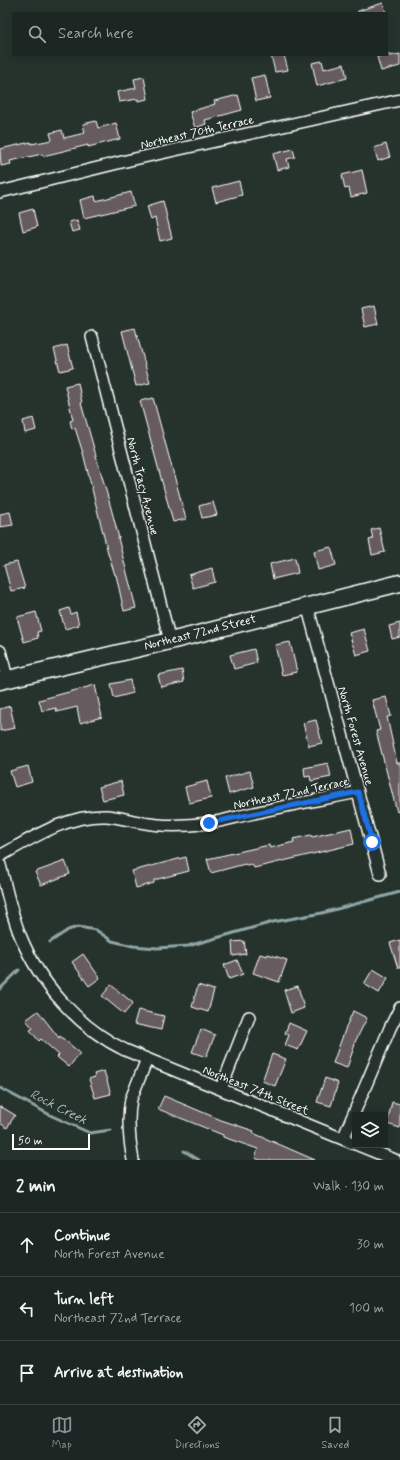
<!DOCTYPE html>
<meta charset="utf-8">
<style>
:root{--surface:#1c2622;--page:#252e2a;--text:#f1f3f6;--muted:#a0a5a5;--line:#3a4340;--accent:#8c9099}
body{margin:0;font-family:Mynerve,sans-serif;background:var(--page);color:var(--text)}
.controls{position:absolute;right:12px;bottom:12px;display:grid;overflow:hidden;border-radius:0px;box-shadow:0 2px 10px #0003}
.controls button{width:36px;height:36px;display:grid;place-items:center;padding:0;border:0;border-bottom:1px solid var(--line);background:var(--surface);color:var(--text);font:20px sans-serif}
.scale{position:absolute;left:12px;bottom:10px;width:78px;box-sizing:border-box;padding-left:4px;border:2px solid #fff;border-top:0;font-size:11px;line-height:14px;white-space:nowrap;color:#fff;-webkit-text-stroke:3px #26332d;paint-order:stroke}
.stop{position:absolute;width:12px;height:12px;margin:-9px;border:3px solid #1a73e8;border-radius:50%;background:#fff}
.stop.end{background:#1a73e8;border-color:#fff;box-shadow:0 1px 4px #0008}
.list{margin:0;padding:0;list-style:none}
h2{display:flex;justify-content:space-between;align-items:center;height:52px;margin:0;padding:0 16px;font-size:17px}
h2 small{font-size:13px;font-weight:400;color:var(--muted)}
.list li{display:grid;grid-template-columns:26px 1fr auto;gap:12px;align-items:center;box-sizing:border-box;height:64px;padding:0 16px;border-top:1px solid var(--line)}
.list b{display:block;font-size:15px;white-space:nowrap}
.list p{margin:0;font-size:13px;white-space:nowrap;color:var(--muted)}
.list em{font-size:13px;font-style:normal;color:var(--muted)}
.icon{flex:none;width:22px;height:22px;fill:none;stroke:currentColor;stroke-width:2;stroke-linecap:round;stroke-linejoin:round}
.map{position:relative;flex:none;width:400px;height:1160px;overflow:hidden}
.search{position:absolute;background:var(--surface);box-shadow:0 2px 10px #0003;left:12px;right:12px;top:12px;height:44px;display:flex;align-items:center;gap:10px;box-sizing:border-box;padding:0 14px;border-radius:0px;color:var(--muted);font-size:15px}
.sheet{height:244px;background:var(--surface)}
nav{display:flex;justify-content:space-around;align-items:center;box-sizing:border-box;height:56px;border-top:1px solid var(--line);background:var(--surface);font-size:11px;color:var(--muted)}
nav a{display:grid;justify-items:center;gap:2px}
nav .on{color:var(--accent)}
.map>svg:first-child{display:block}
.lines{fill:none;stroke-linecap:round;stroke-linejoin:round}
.stream{stroke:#90a6a6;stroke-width:3}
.building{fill:#665b5f;stroke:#fff}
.minor-casing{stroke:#fff;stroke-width:14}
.secondary-casing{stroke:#fff;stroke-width:19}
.minor{stroke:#26332d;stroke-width:11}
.secondary{stroke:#26332d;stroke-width:16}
.route{stroke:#1a73e8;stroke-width:5}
.labels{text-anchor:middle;stroke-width:3;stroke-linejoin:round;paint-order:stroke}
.street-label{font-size:12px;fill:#fff;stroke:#26332d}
.water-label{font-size:13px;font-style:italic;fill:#acbcbc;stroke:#26332d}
</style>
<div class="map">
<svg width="400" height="1160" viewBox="0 0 400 1160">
<rect width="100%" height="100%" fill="#26332d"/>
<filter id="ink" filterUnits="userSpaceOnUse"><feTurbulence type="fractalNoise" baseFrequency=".025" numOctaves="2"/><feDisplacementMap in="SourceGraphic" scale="8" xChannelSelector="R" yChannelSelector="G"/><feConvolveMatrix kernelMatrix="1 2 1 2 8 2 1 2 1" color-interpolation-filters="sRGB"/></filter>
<g filter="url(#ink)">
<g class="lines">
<path class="stream" d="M50 942 68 930 78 927 96 930 112 941 133 946 157 948 188 946 273 922 322 913 400 892
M0 989 19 970
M0 1088 52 1116 90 1133 111 1130
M184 1151 199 1160"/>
</g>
<path class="building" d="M383 3 386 13H358V11Z
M389 54 390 56 400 54V66L381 71 377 57Z
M271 55H284L288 70 275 72Z
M322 61 324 69 344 64 347 78 317 86 312 63Z
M265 75 270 98 256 101 251 78Z
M144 77 148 99 138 101V99L119 102 117 92 136 88 134 79Z
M238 95 242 110 205 120 206 124 195 128 190 112 215 104 214 101Z
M96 121 98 128 116 123 120 139 88 147V145L43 156 42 154 10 161 11 164 1 166 0 149 31 142V144L52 140 50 133 62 130 64 138 85 133 83 124Z
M386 144 390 157 378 161 374 148Z
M293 149 295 157 287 159 289 167 277 170 273 154Z
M362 170 367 193 351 197 349 188 345 189 342 175Z
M239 181 242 195 216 202 212 188Z
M131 192 135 206 84 218 80 200 95 196 96 201Z
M163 201 172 238 160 241 155 218 151 220 147 206Z
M33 209 37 227 23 231 19 213Z
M77 220 80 230 72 232 69 222Z
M374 306 378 324 365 327 361 309Z
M135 328 150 383 136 386 122 331Z
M67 345 73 368 60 371 54 349Z
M78 383 82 403H81L111 508 119 538H118L136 608 124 611 116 575H115L108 553 83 453 75 428 72 429 70 421 73 420 65 386Z
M153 398 186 519 173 522 140 401Z
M33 418 36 430 25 433 23 421Z
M213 502 217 515 202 518 199 506Z
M10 512 13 525 0 527V514Z
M379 528 385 552 372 555 369 540 373 539 371 530Z
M331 547 336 565 318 570 314 551Z
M295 558 298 573 273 579 270 564Z
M17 562 25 588 11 591 4 565Z
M212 568 215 582 193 588 189 575Z
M69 608 71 614 76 612 79 625 65 629 60 611Z
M36 612 41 631 37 632 38 638 24 642 17 617Z
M400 623V637L392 639 389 626Z
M364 629 370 651 356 655 349 633Z
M290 642 297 672 282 675 275 645Z
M254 649 257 663 234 669 230 655Z
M182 670 184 682 161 687 158 675Z
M130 680 133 693 114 698 111 684Z
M95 685 102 717 80 723 77 707 57 712 56 708 42 711 39 700Z
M386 697 391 716 387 717 397 763H400V811L397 812 376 731 380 730 372 700Z
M10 706 15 728 0 731V709Z
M316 720 322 743 309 746 303 723Z
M328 763 331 777 311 781 310 776 305 777 304 768Z
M28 766 32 782 15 787 10 771Z
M250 771 254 787 229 794 225 778Z
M121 781 124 795 103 800 99 787Z
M207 781 211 798 189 803 185 787Z
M351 828 354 844 254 868 252 864 246 865 245 864 211 873 207 859 269 845 270 848 294 842 293 839 311 835 312 837Z
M186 857 189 871 154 880V883L136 888 132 871Z
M65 861 70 874 41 885 35 872Z
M400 940V968H398L390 943Z
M244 941 246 954 233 956 232 942Z
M83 954 100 978 89 986 72 962Z
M260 954 267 956 268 954 287 960 279 982 253 973Z
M237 960 243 974 229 979 224 965Z
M373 969 388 978 379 993 364 984Z
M111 985 133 1003 124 1014 102 996Z
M198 985 214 990 208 1012 192 1007Z
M298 986 304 1008 291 1013 284 990Z
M138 1010 164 1016 161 1030 134 1024Z
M38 1011 59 1038 60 1036 80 1053 69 1067 57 1057 59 1055 41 1039 39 1041 30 1030 33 1028 26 1020Z
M353 1011 367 1018 354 1044H355L347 1068 333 1063 346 1027Z
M289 1023 307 1031 298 1050 285 1045 289 1035 285 1033Z
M201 1029 215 1035 206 1057 192 1052Z
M272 1054 286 1059 275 1086 262 1081Z
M104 1071 111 1094 95 1098 89 1079 95 1077 94 1074Z
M325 1078 338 1083 331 1106 317 1102Z
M164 1096 221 1120 254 1131 253 1133 315 1160H260L255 1158 258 1149 223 1137V1135L158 1109Z
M392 1102 400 1104V1128L387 1124Z
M0 1106 15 1115 7 1128 0 1123Z"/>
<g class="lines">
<defs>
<path id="minor" d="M0 192 130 160 400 100
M92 337 170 641
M307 605 380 874
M0 651 7 678
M0 856C32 838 68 814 107 816 118 817 128 820 139 822 162 827 187 826 209 823 224 821 239 816 254 813 288 805 323 799 358 792
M0 865C6 888 11 913 20 935 39 983 79 1028 125 1050L355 1144
M221 1089 249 1017
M343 1139 390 1028 400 1008
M358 1145 395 1160
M133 1160C129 1139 127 1120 131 1099L147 1059"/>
<path id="secondary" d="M0 681 170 641 400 583"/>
</defs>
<use href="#minor" class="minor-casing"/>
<use href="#secondary" class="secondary-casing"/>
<use href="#minor" class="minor"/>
<use href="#secondary" class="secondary"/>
</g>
</g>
<g class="lines" filter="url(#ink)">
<path class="route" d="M209 823 358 792 372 842"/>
</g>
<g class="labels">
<g class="street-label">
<text transform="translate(197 132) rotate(-13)" y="4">Northeast 70th Terrace</text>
<text transform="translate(143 486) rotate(76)" y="4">North Tracy Avenue</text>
<text transform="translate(200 632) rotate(-14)" y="4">Northeast 72nd Street</text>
<text transform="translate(356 736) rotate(74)" y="4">North Forest Avenue</text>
<text transform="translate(291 793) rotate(-12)" y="4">Northeast 72nd Terrace</text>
<text transform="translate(256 1090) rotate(22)" y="4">Northeast 74th Street</text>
</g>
<g class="water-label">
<text transform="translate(59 1106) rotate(27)" y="5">Rock Creek</text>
</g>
</g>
</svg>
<div class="controls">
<button><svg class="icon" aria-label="layers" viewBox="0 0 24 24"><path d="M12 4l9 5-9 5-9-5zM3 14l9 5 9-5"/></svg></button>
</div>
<div class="scale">50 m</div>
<div class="stop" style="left:372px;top:842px"></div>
<div class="stop end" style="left:209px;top:823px"></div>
<div class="search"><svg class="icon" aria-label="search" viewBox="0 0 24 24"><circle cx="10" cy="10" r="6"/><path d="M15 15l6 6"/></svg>Search here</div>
</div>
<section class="sheet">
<h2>2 min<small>Walk · 130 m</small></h2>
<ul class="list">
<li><svg class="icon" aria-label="ahead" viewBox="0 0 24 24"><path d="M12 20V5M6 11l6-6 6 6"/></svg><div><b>Continue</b><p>North Forest Avenue</p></div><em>30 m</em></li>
<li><svg class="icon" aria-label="left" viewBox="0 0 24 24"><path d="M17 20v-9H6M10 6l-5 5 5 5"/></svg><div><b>Turn left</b><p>Northeast 72nd Terrace</p></div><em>100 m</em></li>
<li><svg class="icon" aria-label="arrive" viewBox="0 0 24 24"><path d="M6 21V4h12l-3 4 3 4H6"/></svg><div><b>Arrive at destination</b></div></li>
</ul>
</section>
<nav>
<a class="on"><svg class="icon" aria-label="map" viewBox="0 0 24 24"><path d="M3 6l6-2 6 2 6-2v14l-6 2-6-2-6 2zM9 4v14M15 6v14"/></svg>Map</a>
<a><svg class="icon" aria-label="directions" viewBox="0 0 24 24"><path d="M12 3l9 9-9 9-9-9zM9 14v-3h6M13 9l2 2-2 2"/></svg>Directions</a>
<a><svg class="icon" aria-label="saved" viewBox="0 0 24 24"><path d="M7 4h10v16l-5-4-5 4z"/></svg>Saved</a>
</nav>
